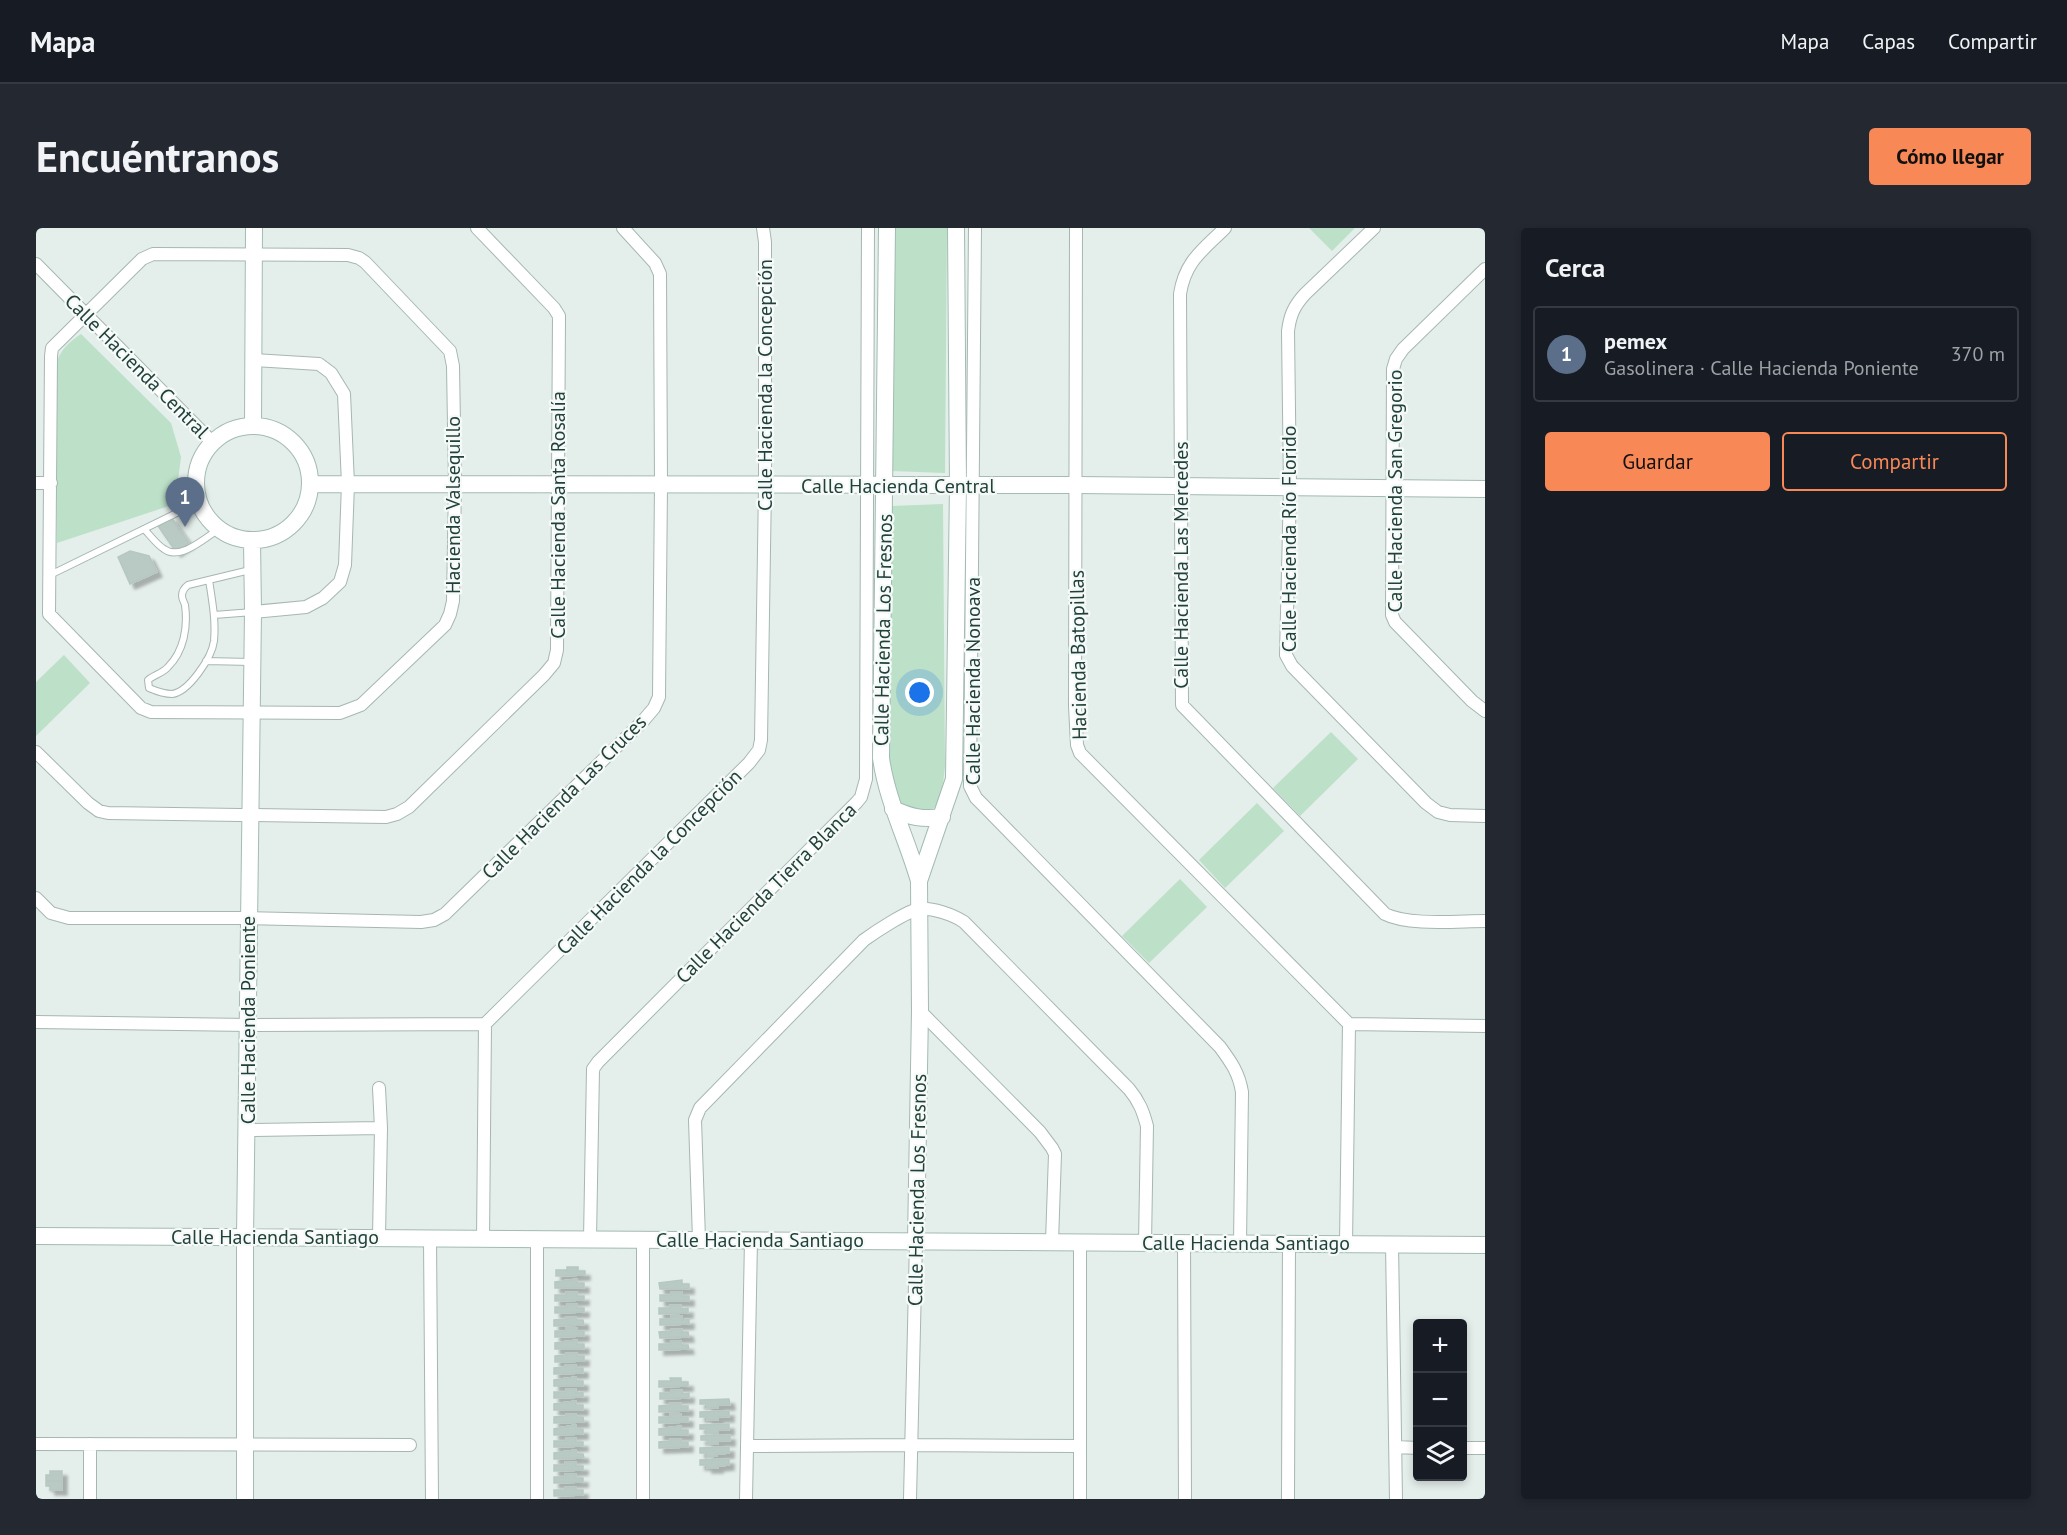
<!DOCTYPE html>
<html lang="es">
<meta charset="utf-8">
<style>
:root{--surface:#171b24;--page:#242831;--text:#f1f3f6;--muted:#9ea1a6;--line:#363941;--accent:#f98857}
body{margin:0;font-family:"PT Sans",sans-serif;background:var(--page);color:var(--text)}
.controls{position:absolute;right:18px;bottom:18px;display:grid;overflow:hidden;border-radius:6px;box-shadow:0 3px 9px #0003}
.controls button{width:54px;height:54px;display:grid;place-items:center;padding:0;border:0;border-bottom:2px solid var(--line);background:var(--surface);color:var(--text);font:30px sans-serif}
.you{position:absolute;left:884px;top:465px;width:21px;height:21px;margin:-15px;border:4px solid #fff;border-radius:50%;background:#1a73e8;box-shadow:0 0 0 9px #1a73e833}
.badge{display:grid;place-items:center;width:39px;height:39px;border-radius:50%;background:var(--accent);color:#fff;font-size:20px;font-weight:700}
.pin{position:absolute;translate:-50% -50px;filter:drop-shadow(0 2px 3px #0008)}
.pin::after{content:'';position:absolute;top:32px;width:21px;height:18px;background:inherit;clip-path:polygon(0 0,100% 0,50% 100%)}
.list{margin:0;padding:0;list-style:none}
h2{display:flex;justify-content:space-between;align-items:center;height:78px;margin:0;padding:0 24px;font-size:26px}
h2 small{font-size:20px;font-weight:400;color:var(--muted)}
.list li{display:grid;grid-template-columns:39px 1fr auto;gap:18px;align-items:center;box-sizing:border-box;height:96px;margin:0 12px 12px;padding:0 12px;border:2px solid var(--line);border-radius:6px}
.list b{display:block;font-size:22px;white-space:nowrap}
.list p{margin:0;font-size:20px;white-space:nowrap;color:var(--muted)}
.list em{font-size:20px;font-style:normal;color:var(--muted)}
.actions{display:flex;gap:12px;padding:18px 24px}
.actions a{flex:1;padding:14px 0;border:2px solid var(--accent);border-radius:6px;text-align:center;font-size:21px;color:var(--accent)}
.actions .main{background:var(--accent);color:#111}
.icon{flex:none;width:33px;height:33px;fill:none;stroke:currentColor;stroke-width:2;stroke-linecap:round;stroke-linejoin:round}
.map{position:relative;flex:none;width:1449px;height:1271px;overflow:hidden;border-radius:6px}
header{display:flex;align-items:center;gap:36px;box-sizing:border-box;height:84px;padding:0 30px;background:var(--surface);border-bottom:2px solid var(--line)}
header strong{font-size:28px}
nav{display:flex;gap:33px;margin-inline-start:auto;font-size:21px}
.intro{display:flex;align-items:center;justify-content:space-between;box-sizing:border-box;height:144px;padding:0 36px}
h1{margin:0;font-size:42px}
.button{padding:15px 27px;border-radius:6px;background:var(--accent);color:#111;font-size:21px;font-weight:700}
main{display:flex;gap:36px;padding:0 36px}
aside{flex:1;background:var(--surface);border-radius:6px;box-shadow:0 3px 9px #0003}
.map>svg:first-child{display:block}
.green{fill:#bce0c8}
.building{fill:#b9c9c3;stroke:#b6c8c2;stroke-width:1.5;filter:url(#shadow)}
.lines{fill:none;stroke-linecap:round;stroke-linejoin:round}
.lane-casing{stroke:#a6b7b2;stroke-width:8}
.street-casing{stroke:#a6b7b2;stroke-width:14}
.secondary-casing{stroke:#a2bbb3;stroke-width:18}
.lane{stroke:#fff;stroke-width:6}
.street{stroke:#fff;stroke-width:12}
.secondary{stroke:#fff;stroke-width:16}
.labels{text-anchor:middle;stroke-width:4.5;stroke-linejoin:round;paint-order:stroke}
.street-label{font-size:20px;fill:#22413b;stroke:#f5faf8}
</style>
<header>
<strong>Mapa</strong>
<nav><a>Mapa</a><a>Capas</a><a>Compartir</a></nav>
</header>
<div class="intro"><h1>Encuéntranos</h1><a class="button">Cómo llegar</a></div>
<main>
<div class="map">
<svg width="1449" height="1271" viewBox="0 0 1449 1271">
<defs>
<filter id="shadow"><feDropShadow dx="5" dy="5" stdDeviation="1.5" flood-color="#0004"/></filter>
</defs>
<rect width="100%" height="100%" fill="#e4eeea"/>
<path class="green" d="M855 0H911L909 245 856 243Z
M1273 0H1319L1296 23Z
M45 106 135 195 145 229 139 276 21 315 20 137C23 123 33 114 45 106Z
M907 276 909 538C907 556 906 579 889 588L860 576 853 559V284L856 278Z
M28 427 54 455 0 508V454Z
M1295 504 1322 531 1264 588 1237 560Z
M1221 575 1248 603 1189 660 1163 632Z
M1144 651 1171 679 1113 735 1086 708Z"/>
<path class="building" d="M135 289 153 315 140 324 122 298Z
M94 323 113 328 121 344 94 356 82 329Z
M531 1039H542V1043H549V1047L520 1048V1042H531Z
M541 1051V1055H548V1060H519V1054Z
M646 1052V1056H653V1061H624L623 1055Z
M530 1064H541V1068H548V1072L519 1073V1067H530Z
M635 1064H646V1068H653V1073H624V1067H635Z
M531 1076H541V1080H548V1084L519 1085V1079H531Z
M634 1077H645V1081L652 1080V1085L623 1086V1080H634Z
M635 1088H646V1092L653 1091V1096L624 1097V1091H635Z
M530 1089H540L541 1092H547L548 1097 518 1098V1092L530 1091Z
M530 1100H541V1103H548V1108L519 1109V1103H530Z
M635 1101H646V1104H652L653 1109 624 1110 623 1104 635 1103Z
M541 1112V1116H548V1121H519V1115Z
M635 1113H645L646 1117H652L653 1121 623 1122V1116H635Z
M530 1125H541V1128H548V1133L519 1134V1128L530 1127Z
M529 1137H540V1140H547V1145L518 1146V1140L529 1139Z
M540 1149 541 1153H547V1158H518V1152Z
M634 1150H645V1154H652V1158L623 1159V1153H635Z
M530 1161H540V1165L547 1164V1169L518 1170V1164H530Z
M635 1162H646V1166L653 1165V1170L624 1171V1165H635Z
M693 1171 694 1177H682V1180H671V1176H664V1172Z
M540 1173V1177H547V1182H518V1176Z
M634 1175H645V1178H652V1183L623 1184V1178L634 1177Z
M693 1183V1189H682V1192H671V1189H664V1184Z
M530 1186H540L541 1189H547L548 1194 518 1195V1189L530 1188Z
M634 1186H645V1189H652V1194L623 1195V1189H634Z
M693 1196V1202H682V1205H671V1201H664V1197Z
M540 1197V1201H547V1206L518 1207V1201Z
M645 1198V1202H652V1207H623V1201Z
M694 1207V1213H682V1216H672L671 1212H665V1208Z
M530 1210H540V1214H547V1218L518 1219V1213H530Z
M634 1211H645V1214H652V1219L623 1220V1214L634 1213Z
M693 1219V1225L681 1226V1228L671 1229V1225H664V1220Z
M540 1222 541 1226H547L548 1230 518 1231V1225Z
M693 1231V1237L682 1238V1240H671V1237H664V1232Z
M529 1234H540V1238H547V1242L518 1243V1237H529Z
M14 1243H26V1253H10V1247H14Z
M529 1246H540V1250H547V1254L518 1255V1249H529Z
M10 1253H26V1262H14V1258H10Z
M529 1259H540V1262H547V1267L518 1268V1262H529Z"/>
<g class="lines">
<defs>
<path id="lane" d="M108 301C114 307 120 316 128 321 144 333 169 310 183 301
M14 347 163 274
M173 352C176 372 180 392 178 413 176 429 153 464 136 466 128 466 120 463 113 460L112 452C118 447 127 445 132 439 148 423 152 399 149 377 148 374 146 371 146 368 146 363 148 360 152 357L214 342
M178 387 217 384
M170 433 215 434"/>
<path id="street" d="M939 0 934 558 940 570 948 578 1184 819C1195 834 1203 845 1206 864L1204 1015
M1040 0 1039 478 1041 517 1044 525 1313 796 1449 798
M1189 0C1167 22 1149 33 1144 66L1146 477 1349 686C1373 698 1421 693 1449 693
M1338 0 1269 66C1258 78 1254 87 1252 103L1254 260 1250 427 1256 438 1390 575 1402 584 1414 587 1449 588
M117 26 312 27 323 30 329 34 414 123 417 138 419 256 417 373 414 386 409 397 325 477 304 485 115 484 105 480 13 386 15 128 16 120 106 31Z
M0 36 176 214
M1449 41 1367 121 1360 131 1357 141 1356 387 1359 394 1436 473 1449 483
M0 255H15
M217 384 270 379 287 370 304 354 309 337 312 256 308 166 295 145 283 136 217 132
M0 524 52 575 63 583 72 585 350 589 361 586 373 579 508 447 518 435 521 422 523 88 518 80 441 0
M0 670 15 685 33 690H212L385 694 398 692 409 686 607 493 618 480 623 469 625 257 624 46 619 35 587 0
M884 783 1004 904 1016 920 1019 926 1016 1014
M0 794 213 797 449 796 713 535 723 522 725 512 729 258V14L727 0
M343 860 345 900 343 1009
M212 902 345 900
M394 1010 396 1271
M501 1011V1271
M554 1011 557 841 562 834 821 574 825 569 830 551 832 0
M663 1011 659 892 664 880 828 712C839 704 871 683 883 681 895 679 918 687 928 694L1093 861C1103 873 1107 883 1111 898L1109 1015
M447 1012 449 796
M1044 1014V1271
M1148 1015 1149 1271
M1310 1016 1313 796
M1356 1016 1360 1271
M0 1216 374 1217
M54 1216V1271
M711 1218 874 1217 1043 1218
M1360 1219 1382 1220
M1426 1220H1449
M607 1271V1012
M710 1271 715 1012
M874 1271 880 1013
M1252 1271 1253 1016"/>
<path id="secondary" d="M851 0 845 530C851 573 871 611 883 653
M217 197 218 0
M160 255a57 57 0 1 1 114 0a57 57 0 1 1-114 0Z
M275 256 1041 257 1449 261
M857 581C874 589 887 592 906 589
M0 1008 1449 1017
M880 1013 884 783 883 653 918 551 922 258 920 0
M209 1271V1009L217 384 216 313"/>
</defs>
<use href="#lane" class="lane-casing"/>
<use href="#street" class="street-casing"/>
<use href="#secondary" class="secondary-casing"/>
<use href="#lane" class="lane"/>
<use href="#street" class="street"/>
<use href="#secondary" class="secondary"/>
</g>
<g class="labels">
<g class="street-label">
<text transform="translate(101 138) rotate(45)" y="7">Calle Hacienda Central</text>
<text transform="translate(729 157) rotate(-90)" y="7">Calle Hacienda la Concepción</text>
<text x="862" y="265">Calle Hacienda Central</text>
<text transform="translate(1359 263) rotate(-90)" y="7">Calle Hacienda San Gregorio</text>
<text transform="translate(417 277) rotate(-90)" y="7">Hacienda Valsequillo</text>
<text transform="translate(522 287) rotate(-90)" y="7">Calle Hacienda Santa Rosalía</text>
<text transform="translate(1253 311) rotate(-90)" y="7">Calle Hacienda Río Florido</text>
<text transform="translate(1145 337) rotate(-90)" y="7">Calle Hacienda Las Mercedes</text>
<text transform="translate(847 402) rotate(-89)" y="7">Calle Hacienda Los Fresnos</text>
<text transform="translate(1042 427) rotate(-91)" y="7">Hacienda Batopillas</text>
<text transform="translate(937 453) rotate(-90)" y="7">Calle Hacienda Nonoava</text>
<text transform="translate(528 569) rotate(-45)" y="7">Calle Hacienda Las Cruces</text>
<text transform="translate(613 634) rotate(-45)" y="7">Calle Hacienda la Concepción</text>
<text transform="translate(730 665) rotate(-45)" y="7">Calle Hacienda Tierra Blanca</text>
<text transform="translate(212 792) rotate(-90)" y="7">Calle Hacienda Poniente</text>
<text transform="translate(881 962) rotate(-89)" y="7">Calle Hacienda Los Fresnos</text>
<text x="239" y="1016">Calle Hacienda Santiago</text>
<text x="724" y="1019">Calle Hacienda Santiago</text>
<text x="1210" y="1022">Calle Hacienda Santiago</text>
</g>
</g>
</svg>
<div class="controls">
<button>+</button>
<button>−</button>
<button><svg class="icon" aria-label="layers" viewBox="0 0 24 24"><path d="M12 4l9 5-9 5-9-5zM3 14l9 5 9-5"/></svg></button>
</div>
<div class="you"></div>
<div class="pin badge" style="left:149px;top:299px;background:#5c6f8a">1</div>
</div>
<aside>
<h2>Cerca<small></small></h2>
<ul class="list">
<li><span class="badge" style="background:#5c6f8a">1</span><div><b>pemex</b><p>Gasolinera · Calle Hacienda Poniente</p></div><em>370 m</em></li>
</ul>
<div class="actions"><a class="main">Guardar</a><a>Compartir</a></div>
</aside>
</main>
